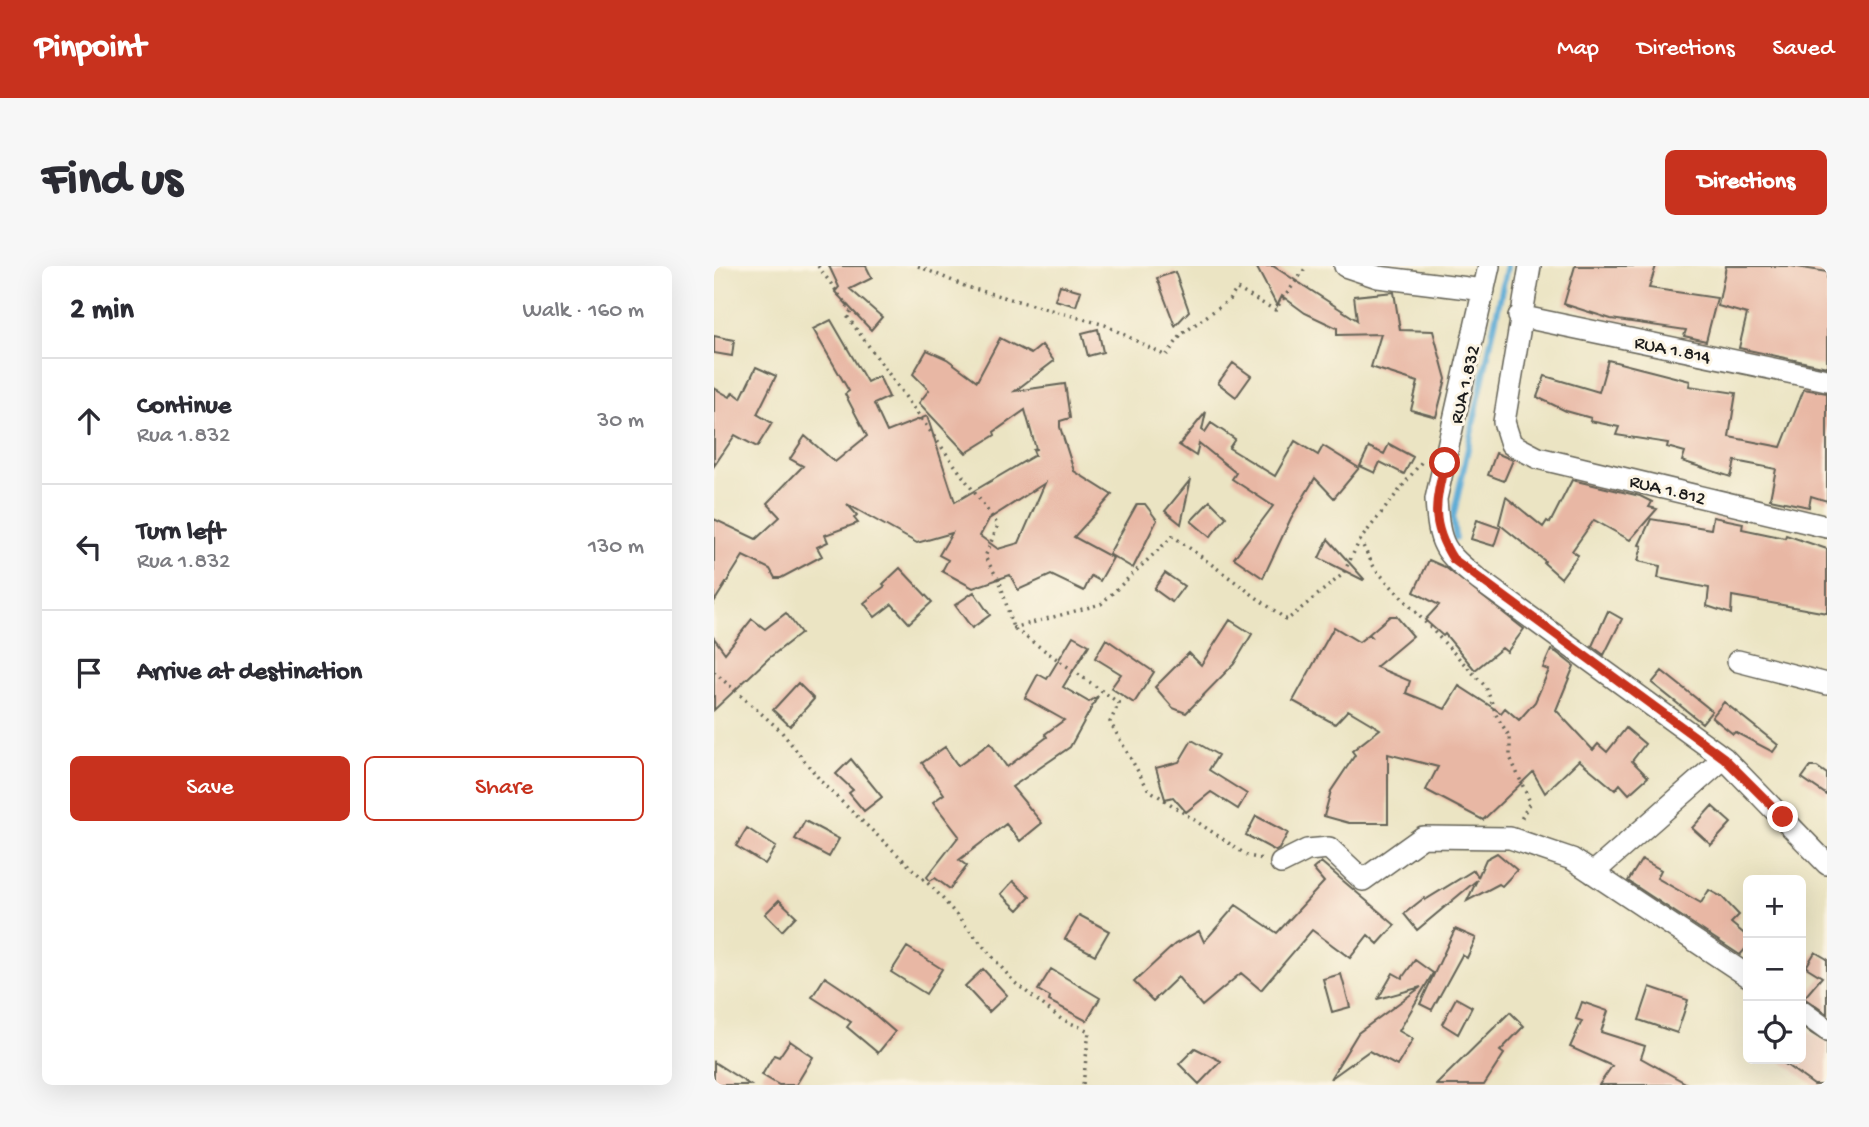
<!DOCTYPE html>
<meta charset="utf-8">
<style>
:root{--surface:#fff;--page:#f7f7f7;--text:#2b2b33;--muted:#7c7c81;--line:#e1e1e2;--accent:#c8321e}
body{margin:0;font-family:"Gochi Hand",sans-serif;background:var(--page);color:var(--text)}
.controls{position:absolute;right:21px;bottom:21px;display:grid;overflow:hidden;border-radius:10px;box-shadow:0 7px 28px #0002}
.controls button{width:63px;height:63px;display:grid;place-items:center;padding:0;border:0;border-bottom:2px solid var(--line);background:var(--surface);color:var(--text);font:35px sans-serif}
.stop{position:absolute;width:21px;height:21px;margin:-16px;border:5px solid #c8321e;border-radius:50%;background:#fff}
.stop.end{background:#c8321e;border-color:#fff;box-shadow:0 2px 7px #0008}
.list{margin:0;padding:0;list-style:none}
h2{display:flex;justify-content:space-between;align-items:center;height:91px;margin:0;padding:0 28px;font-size:30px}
h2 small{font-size:23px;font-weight:400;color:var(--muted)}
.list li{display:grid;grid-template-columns:46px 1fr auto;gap:21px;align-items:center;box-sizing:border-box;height:126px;padding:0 28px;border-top:2px solid var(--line)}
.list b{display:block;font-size:26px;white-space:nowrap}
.list p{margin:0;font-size:23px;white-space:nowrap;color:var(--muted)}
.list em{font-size:23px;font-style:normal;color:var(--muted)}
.actions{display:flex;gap:14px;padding:21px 28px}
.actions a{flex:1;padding:16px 0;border:2px solid var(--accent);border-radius:10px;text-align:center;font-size:24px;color:var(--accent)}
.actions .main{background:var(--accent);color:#fff}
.icon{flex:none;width:38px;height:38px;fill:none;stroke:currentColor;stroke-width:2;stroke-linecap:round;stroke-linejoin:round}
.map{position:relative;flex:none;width:1113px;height:819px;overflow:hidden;border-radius:10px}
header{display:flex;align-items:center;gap:42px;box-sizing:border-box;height:98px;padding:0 35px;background:var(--accent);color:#fff}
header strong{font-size:33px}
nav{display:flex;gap:38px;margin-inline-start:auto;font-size:24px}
.intro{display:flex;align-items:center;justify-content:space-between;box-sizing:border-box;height:168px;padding:0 42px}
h1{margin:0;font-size:49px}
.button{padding:18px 32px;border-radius:10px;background:var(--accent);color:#fff;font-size:24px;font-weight:700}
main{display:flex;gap:42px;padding:0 42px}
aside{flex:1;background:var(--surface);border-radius:10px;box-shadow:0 7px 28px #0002}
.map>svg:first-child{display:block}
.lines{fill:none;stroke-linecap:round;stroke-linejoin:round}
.stream{stroke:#5cabd6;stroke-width:6}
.building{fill:#e8b7a4;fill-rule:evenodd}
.minor-casing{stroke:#646256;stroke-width:24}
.path{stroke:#646256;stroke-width:3.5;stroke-dasharray:2 5;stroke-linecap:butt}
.minor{stroke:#fff;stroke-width:21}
.route{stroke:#c8321e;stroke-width:9}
.labels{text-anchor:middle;stroke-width:6;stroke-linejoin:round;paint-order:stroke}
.street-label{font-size:19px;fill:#1c1c1c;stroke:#fcf5e5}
</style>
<header>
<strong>Pinpoint</strong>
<nav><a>Map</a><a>Directions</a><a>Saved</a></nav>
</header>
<div class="intro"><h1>Find us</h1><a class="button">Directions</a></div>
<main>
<aside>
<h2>2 min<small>Walk · 160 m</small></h2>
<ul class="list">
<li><svg class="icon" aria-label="ahead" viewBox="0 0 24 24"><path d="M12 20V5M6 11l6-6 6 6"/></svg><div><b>Continue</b><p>Rua 1.832</p></div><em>30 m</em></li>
<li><svg class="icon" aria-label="left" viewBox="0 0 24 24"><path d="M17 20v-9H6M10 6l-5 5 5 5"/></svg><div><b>Turn left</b><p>Rua 1.832</p></div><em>130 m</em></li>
<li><svg class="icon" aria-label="arrive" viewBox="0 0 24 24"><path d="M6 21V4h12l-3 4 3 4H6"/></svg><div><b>Arrive at destination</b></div></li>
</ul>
<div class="actions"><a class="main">Save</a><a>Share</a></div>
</aside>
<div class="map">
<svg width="1113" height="819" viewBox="0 0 1113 819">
<rect width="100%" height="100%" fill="#fcf5e5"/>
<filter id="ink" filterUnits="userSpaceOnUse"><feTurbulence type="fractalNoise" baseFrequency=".0143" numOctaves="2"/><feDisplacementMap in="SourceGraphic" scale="14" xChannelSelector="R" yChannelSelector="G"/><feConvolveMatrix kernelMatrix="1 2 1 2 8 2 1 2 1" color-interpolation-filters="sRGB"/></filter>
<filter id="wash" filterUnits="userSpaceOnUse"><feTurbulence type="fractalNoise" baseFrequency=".00686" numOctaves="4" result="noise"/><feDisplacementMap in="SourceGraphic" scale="28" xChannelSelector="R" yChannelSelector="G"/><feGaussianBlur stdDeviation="1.57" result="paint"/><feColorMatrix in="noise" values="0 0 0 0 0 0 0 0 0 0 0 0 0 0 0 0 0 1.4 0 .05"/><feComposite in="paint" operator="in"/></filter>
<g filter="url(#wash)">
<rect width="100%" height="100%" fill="#ebe4c3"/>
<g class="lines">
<path class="stream" d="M741 272 739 252 793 0"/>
</g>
<g id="blocks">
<path class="building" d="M115 0H152L158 12 136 23 168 51 157 64 121 26 125 21Z
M542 0H559L643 54 640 30 680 26 686 64 719 65 732 113 722 151 697 144 704 116 657 101 667 68 623 69V62L591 47 568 30 563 40Z
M861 0H942L935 22 1003 32 992 75 970 70 972 64 897 53 850 38Z
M1012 0H1077L1113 6V101L1025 82 1033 48 1004 40Z
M461 6 475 45 461 60 443 12Z
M346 19 367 25 362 40 341 34Z
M117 54 153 116 165 110 175 131 160 138 173 166 213 150 241 236 321 189 319 184 322 183 311 144 280 166 281 169 252 187 205 137 215 124 199 108 213 84 233 93 263 115 286 72 317 88 328 79 340 95 301 125 351 118 356 152 346 155V161L360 205 398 229 360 271 399 292 386 315 377 310 370 325 337 309 304 324 296 309 259 322 228 305 234 294 225 289 238 267 203 277 133 238 143 249 140 252 144 257 111 269 114 276 103 281 108 290 67 312H61L56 303 29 290 0 336V253L42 273 66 251 53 237 89 200 76 193 91 170 121 196 153 170 131 128 135 125 99 63ZM331 217 305 277 284 283 266 270 275 253Z
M384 63 389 86 374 90 368 67Z
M0 70 20 74 18 90 0 87Z
M894 94 976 115 975 120 1022 127 1015 171 1067 181 1090 123 1113 127V235L1097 230 1095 241 1056 233 1062 203 1021 195 1017 211 968 195 971 186 953 181 954 177 902 169 905 161 876 155 877 152 852 145 823 131 831 110 885 126Z
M519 97 537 110 522 131 504 117Z
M42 101 62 110 43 148 58 157 43 181 21 169 0 200V122L16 131 19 126 27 132Z
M492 146 488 164 491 166 497 157 521 173 515 182 561 210 581 175 604 189 609 180 645 202 620 232 601 212 577 252 549 312 520 292 559 240 518 213 522 207 485 177 482 190 465 179Z
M675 178 699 191 690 208 666 196 661 207 646 200 655 181 670 188Z
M782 187 799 194 790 215 774 209Z
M477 213 467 258 451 245Z
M858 214 926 230 938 236 935 241 943 243 916 274 880 254 858 285 864 289 847 312 830 297 831 295 785 258 792 231 829 261 833 255 836 257Z
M496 235 512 251 496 271 477 255Z
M423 238H431L443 254 419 302 395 288Z
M999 251 1029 257 1028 263 1071 272 1072 269 1113 283V347L1018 330 1017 348 993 340 995 322 944 312 946 300 924 295 928 280 925 279 937 253 997 263Z
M763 254 786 262 780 280 757 273Z
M614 273 650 313 649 314 605 292Z
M715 294 731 301 810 363 793 386 788 382 761 404 731 368 729 370 711 354 725 339 700 326Z
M186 302 218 336 195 357 178 338 161 351 150 337 171 320 169 318Z
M451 307 470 320 458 336 440 323Z
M260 326 276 349 258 362 241 339Z
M894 345 908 353 890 389 878 380Z
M72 347 87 367 55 392 0 444V372L11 387 38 353 51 363Z
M676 350H682L699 370 662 401 696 415 692 427 731 443 745 420 787 447 791 442 805 454 821 436 835 404 829 402 837 384 842 386 860 400 842 444 879 484 884 478 893 486 912 462 931 478 918 495 934 511 915 528 906 518 901 524 865 494 831 527 819 506 769 554 712 524 724 501 674 488V557H635L610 550 617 525 641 489 638 485 666 463 634 444 621 458 579 435 620 361 645 376 654 369 659 372 655 368Z
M516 354 538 368 520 398 472 447 459 442 441 421 475 387 487 399Z
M359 370 375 379 349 421 375 436 384 430 356 481 298 521 328 557 306 575 292 558 245 594 253 600 236 623 221 612 216 615 213 611 245 570 219 536 230 528 208 497 231 481 244 500 276 477 293 501 333 471 331 468 350 454 311 432 324 408 333 413Z
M392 373 440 406 420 437 397 422 407 408 381 392Z
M948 405 998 445 988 457 938 417Z
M84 417 100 433 76 460 59 444Z
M1010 436 1064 479 1059 486 1021 466 1019 468 998 451Z
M478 474 504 489 495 504 533 528 524 543 497 526 472 546 459 531 451 533 442 502 465 496Z
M137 493 168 531 150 545 135 527 139 524 122 508Z
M1096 501H1103L1113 508V529L1088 512Z
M998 540 1017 557 997 579 978 562Z
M542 550 574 567 565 583 562 585 532 569Z
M91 555 125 573 115 591 81 573Z
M33 562 62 581 51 598 22 580Z
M783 587 803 604 788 620 785 618 753 635 763 614 703 664 690 648 710 632 711 634 760 604 764 611 772 593Z
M928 593 947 604 943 612 987 637 995 624 1008 631 1025 649 1017 657 1034 671V680L1026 689 914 615Z
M607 596 681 659 664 678 654 669 636 692 598 664 547 724 527 707 488 740 464 711 439 735 420 716 461 678 485 665 490 676 522 639 563 667 610 616 599 603Z
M299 615 316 631 304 644 287 628Z
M65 634 82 650 68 665 51 648Z
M365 649 395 665 381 689 351 673Z
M741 663 762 672 753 692 748 689 718 744 706 738Z
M193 681 228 703 212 728 177 706Z
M1101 686 1113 693V748L1090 732 1108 711 1092 701Z
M701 694 719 707 685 765 699 773 683 800 655 785 616 813 644 767 707 721 664 733 679 707 688 712Z
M269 703 293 729 275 746 251 720Z
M337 703 386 732 373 755 335 735 336 731 324 724Z
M627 708 636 741 618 746 609 713Z
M111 711 138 729 181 766 164 787 133 761 137 756 98 731Z
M936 721 974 734 963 767 925 754Z
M742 732 758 741 744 768 728 758Z
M868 736 894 745 887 766 931 780 927 792 975 819H885L898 800 856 781 868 755 862 753Z
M796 746 810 760 786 785 790 788 770 819H722Z
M1087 761 1113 777V814L1109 819H1100L1064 793H1087Z
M76 775 99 791 82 819H65L48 809 60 789 65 791Z
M481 782 507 795 485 818 465 798Z
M0 796 36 819H0Z"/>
</g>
</g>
<g filter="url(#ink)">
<use href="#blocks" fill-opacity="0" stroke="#646256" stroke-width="2"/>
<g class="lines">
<defs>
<path id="minor" d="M631 0 664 11 770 24
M775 0 722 233C725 280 729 285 765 314L1010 492 1113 598
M816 0 790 156 797 178 824 192 1113 261
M805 50 1113 114
M1024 395 1113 418
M567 597 593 584 615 582 649 614 709 571 796 572 858 593 1034 710
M879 607 1010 492
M1087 745 1113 764"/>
</defs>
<use href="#minor" class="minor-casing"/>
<path class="path" d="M104 0 137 45 133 50 284 259 271 291 286 316 299 362 405 437 396 456 434 523 534 590 549 593
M204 0 253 21 391 59 452 90 468 68 515 34 523 23 561 44 593 0
M646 274 661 303 772 421 783 451 796 471V491L816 536 806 555
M299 362 387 338 459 270 573 354 629 308 646 274 709 194
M0 406 66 464 110 519 222 625 300 716 347 753 375 765 369 819"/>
<use href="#minor" class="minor"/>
</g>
</g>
<g class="lines" filter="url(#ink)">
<path class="route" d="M731 197C721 237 716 257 739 293L1010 492 1069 551"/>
</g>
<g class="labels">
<g class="street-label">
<text transform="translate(959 82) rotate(12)" y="7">RUA 1.814</text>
<text transform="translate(749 118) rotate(-77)" y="7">RUA 1.832</text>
<text transform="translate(954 222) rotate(14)" y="7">RUA 1.812</text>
</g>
</g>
</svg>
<div class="controls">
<button>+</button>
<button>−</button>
<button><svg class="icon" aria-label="locate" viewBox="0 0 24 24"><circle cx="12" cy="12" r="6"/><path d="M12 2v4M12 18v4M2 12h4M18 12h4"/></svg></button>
</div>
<div class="stop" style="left:731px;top:197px"></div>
<div class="stop end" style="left:1069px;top:551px"></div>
</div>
</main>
